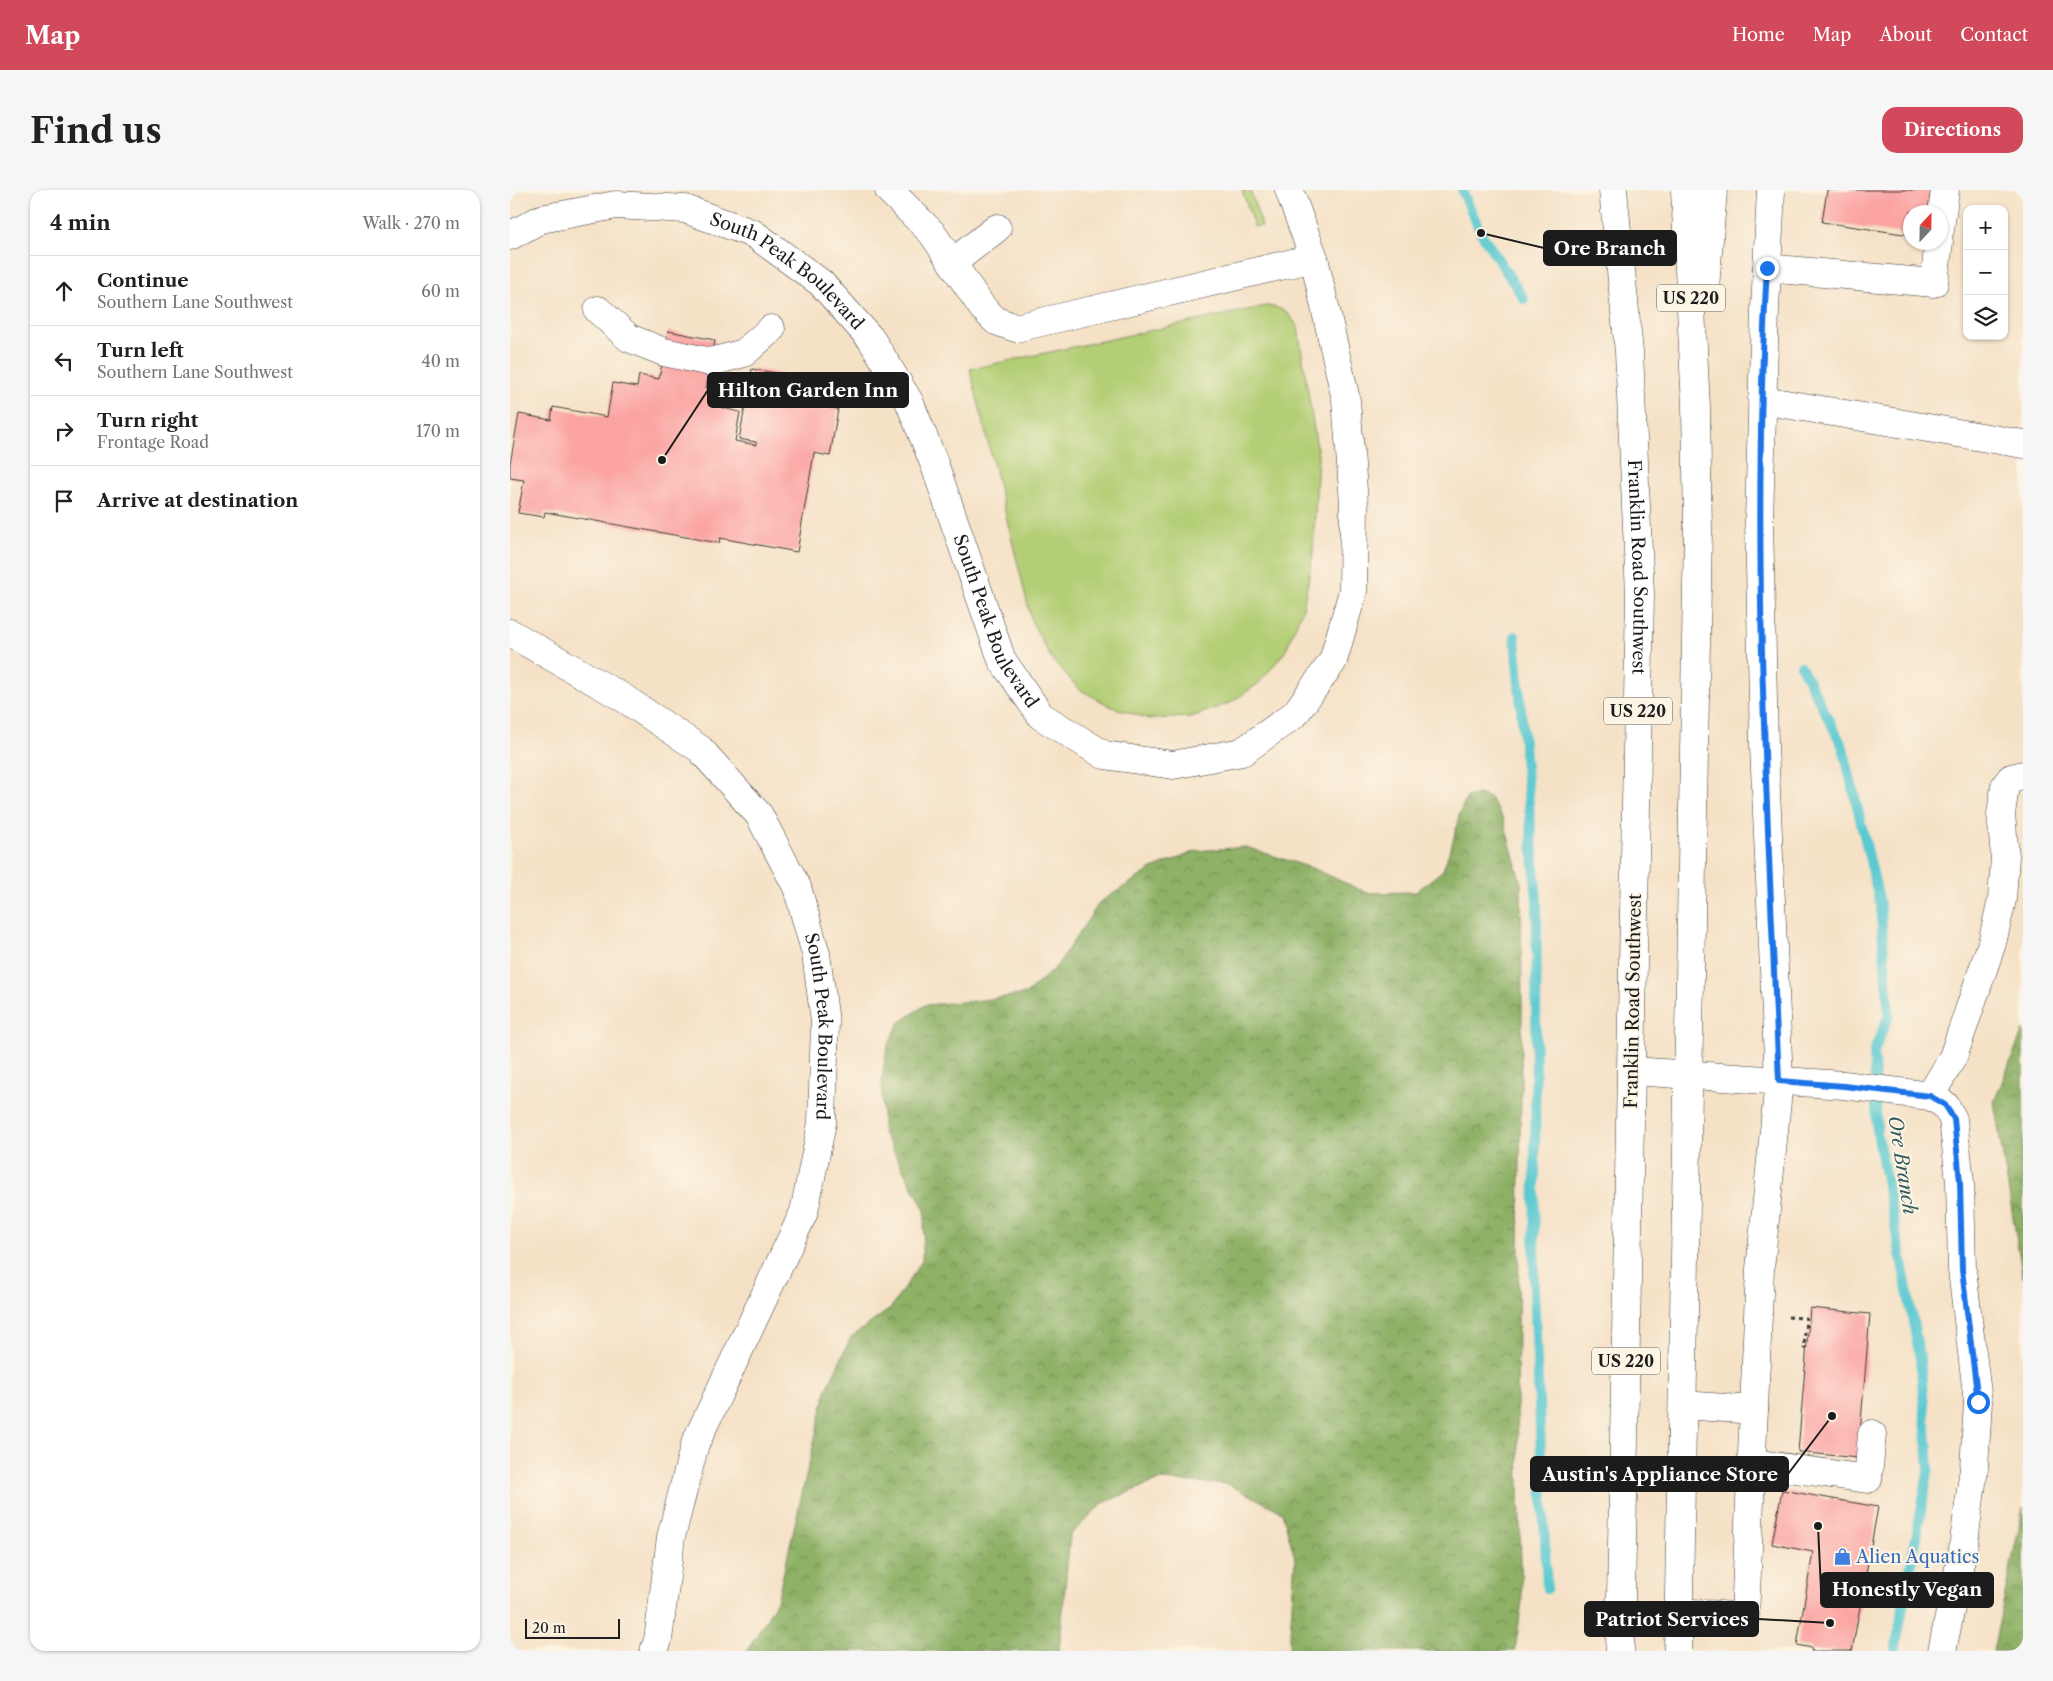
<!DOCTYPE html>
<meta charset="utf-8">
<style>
:root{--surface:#fff;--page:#f6f6f6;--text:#202124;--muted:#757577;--line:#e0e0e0;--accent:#d1495b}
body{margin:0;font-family:"Libre Caslon Text",serif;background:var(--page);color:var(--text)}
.controls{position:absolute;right:15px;top:15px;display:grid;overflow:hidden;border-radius:10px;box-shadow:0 1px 4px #0004}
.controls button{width:45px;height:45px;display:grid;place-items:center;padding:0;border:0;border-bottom:1px solid var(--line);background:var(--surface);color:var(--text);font:25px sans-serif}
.compass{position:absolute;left:1393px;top:15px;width:45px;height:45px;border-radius:50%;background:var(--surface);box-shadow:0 1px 4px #0004;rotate:22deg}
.scale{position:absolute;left:15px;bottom:12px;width:95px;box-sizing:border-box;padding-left:5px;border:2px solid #1c1c1c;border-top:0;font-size:14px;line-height:18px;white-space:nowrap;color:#1c1c1c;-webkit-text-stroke:4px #fcf5e5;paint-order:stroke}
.stop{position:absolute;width:15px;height:15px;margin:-11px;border:4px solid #1a73e8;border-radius:50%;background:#fff}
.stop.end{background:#1a73e8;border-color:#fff;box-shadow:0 1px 5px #0008}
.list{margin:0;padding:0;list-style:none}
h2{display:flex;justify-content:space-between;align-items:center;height:65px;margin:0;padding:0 20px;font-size:21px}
h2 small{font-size:16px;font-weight:400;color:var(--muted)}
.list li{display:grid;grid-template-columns:32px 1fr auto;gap:15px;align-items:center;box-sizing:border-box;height:70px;padding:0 20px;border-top:1px solid var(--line)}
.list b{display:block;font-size:19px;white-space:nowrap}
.list p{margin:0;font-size:16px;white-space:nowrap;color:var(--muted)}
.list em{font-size:16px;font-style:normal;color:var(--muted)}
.icon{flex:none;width:28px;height:28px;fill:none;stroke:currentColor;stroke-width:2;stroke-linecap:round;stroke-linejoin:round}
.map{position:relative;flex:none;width:1513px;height:1461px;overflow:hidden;border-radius:15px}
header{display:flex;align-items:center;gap:30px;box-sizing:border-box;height:70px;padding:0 25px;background:var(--accent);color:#fff}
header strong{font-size:24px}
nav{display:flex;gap:28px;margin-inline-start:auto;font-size:18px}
.intro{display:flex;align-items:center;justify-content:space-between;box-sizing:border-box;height:120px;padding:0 30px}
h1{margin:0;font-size:35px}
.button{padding:12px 22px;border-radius:15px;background:var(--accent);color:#fff;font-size:18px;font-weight:700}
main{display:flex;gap:30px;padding:0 30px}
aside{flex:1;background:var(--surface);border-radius:15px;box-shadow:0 1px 4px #0004}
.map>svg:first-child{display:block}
.green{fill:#b3ce74;stroke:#687548}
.forest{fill:url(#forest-crowns);stroke:#556641}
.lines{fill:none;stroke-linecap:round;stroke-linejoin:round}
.stream{stroke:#5cc9d1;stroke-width:10}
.building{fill:#fba3a1}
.minor-casing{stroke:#3d3a36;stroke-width:29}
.highway-casing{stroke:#3d3a36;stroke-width:29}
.path{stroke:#3d3a36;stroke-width:3;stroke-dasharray:4 4;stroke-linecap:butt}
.minor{stroke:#fff;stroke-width:28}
.highway{stroke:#fff;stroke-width:28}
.route{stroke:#1a73e8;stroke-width:6}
.labels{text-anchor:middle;stroke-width:4;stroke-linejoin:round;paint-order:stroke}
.shield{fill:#fcf5e5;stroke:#5f5d58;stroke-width:1}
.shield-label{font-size:16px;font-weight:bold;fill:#1c1c1c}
.street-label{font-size:18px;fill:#1c1c1c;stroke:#fcf5e5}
.shop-label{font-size:18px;fill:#366cbe;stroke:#fcf5e5;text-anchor:start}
.water-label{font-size:19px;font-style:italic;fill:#32595b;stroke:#fcf5e5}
.leader{fill:none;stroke:#1c1c1c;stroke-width:2}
.callout-dot{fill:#1c1c1c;stroke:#fcf5e5;stroke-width:2}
.callout{fill:#1c1c1c;stroke:#1c1c1c;stroke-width:2}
.callout-label{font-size:19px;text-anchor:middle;font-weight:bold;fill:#fff}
</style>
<header>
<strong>Map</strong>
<nav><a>Home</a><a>Map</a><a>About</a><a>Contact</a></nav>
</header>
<div class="intro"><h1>Find us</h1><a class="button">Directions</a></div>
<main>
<aside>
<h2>4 min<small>Walk · 270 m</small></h2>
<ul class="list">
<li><svg class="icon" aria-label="ahead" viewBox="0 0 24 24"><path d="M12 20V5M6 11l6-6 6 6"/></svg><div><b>Continue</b><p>Southern Lane Southwest</p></div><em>60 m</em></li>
<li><svg class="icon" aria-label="left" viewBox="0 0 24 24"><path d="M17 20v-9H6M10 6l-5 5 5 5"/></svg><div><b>Turn left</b><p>Southern Lane Southwest</p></div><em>40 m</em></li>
<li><svg class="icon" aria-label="right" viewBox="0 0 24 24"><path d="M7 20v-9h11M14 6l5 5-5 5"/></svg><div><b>Turn right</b><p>Frontage Road</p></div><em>170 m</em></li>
<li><svg class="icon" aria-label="arrive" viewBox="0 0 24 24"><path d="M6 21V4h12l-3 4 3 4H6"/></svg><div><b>Arrive at destination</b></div></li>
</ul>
</aside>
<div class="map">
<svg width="1513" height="1461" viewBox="0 0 1513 1461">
<defs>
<pattern id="forest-crowns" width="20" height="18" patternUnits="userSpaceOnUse" patternTransform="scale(1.25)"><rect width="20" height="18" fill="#8eb166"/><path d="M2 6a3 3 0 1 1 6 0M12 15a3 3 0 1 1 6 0" fill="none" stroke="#738f53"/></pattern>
</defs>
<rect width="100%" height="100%" fill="#fcf5e5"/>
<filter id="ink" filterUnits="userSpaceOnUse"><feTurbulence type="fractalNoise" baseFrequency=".02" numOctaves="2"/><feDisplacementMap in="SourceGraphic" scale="10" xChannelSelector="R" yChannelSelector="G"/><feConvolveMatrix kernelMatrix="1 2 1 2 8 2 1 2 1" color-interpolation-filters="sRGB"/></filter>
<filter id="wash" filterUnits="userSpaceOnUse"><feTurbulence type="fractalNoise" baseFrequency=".0096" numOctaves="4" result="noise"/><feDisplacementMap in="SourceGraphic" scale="20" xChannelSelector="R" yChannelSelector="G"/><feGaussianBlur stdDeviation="1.12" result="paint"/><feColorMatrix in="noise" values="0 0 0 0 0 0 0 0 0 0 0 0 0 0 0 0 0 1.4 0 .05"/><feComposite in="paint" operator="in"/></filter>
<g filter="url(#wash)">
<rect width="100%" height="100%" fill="#f5e1c6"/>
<path class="green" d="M732 0H740L752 36 744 37Z
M756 116C773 117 780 123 788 138L808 265 803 364 793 418 775 462 749 493 720 513 681 527 639 529 602 517 569 499 541 468 522 432 460 179Z"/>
<path class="forest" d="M968 604 980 608 993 628 1011 694 1012 819 1007 1215 1012 1411 1005 1461H779L785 1368 772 1322 718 1294 649 1290 593 1313 560 1345 549 1461H237L267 1411 316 1201 341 1147 380 1119 412 1071 415 1020 373 942 372 889 377 858 389 833 415 815 465 811 516 804 546 777 590 712 642 679 686 661 736 657 805 679 857 703 906 702 933 680 943 651 950 622 957 607Z
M1513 840V1088L1484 912Z
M1513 1318V1461H1483Z"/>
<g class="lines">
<path class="stream" d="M952 0 971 43 1014 109
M1005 446 1027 711 1024 1099 1037 1399
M1291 476 1333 557 1370 713 1379 825 1364 861 1367 942 1410 1168 1419 1277 1385 1461"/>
</g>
<g id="blocks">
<path class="building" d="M1317 0H1421L1418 22H1400V45L1312 32Z
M158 141 205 150 196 198 215 201 212 218 230 222 225 251 246 255V252L229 249 242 179 318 192 314 217 328 219 320 266 304 263 287 362 210 348 209 353 35 322 34 327 8 323 14 290 0 288V274L9 224 41 230 43 217 97 227 103 193 127 197 129 185 149 189Z
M1300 1118 1360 1124 1348 1268 1288 1262Z
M1272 1300 1368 1317 1342 1461H1301L1302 1458 1287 1455 1303 1362 1262 1354Z"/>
</g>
</g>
<g filter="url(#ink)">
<use href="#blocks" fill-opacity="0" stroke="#3d3a36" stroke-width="1"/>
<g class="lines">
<defs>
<g id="minor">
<path d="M379 0 422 43 472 117 486 131 506 138 804 68"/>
<path d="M1430 40 1435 0"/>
<path id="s1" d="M0 46 31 29 106 15 175 19 244 44 311 93 361 149 399 211 424 273 492 470 531 526 594 565 663 575 732 562 785 524 823 471 843 401 844 313 836 210 804 68 779 0"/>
<path d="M442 73 487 38"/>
<path d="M1257 78 1424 93 1429 52"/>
<path d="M88 120 119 148 154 162 201 172 234 163 261 139"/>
<path d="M1252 210 1513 254"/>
<path id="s2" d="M0 443 112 507 190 559 249 625 287 697 306 764 315 832 312 933 294 1022 185 1254 161 1347 148 1450 144 1461"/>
<path d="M1122 881 1334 895 1420 906 1435 915 1443 929 1450 992 1452 1080 1468 1212 1464 1278 1453 1359 1432 1461"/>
<path d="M1420 906 1443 867 1482 753 1492 710 1495 666 1491 624 1495 596 1501 588 1513 585"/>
<path d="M1173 1215 1244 1220"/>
<path d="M1242 1273 1358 1289 1362 1244"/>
<path d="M1169 1422 1235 1427 1250 1079 1269 891 1254 556 1249 330 1255 119 1261 0"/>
</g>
<g id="highway">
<path id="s3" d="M1103 0 1119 162 1130 404 1110 1461"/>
<path d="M1195 98 1203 0"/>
<path d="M1168 1461 1188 339 1186 217 1175 0"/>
</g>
</defs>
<use href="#minor" class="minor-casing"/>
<use href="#highway" class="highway-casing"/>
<path class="path" d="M1278 1127 1296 1128 1294 1158H1297"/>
<use href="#minor" class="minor"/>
<use href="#highway" class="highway"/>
</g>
</g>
<g class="lines" filter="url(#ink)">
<path class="route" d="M1257 78C1241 349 1257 620 1269 891L1334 896 1420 906 1435 915 1444 929 1450 992 1452 1080 1468 1212"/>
</g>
<defs>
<symbol id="shop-bare" viewBox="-9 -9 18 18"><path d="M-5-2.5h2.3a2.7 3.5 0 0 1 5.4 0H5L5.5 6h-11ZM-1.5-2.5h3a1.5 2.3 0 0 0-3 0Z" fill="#3f7fe0" stroke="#fcf5e5" stroke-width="2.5" paint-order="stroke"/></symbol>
</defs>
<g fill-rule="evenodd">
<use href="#shop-bare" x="1320" y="1354" width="25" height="25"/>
</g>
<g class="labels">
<g class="shield">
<rect x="1147" y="94.5" width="68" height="27" rx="4"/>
<rect x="1094" y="507.5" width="68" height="27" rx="4"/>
<rect x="1082" y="1157.5" width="68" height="27" rx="4"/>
</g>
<g class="shield-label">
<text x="1181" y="114">US 220</text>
<text x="1128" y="527">US 220</text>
<text x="1116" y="1177">US 220</text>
</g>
<g class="street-label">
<text dy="6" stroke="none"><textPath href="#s1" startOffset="302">South Peak Boulevard</textPath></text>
<text dy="6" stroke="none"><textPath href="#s3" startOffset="378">Franklin Road Southwest</textPath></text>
<text dy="6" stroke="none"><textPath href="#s1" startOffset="722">South Peak Boulevard</textPath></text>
<text transform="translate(1123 811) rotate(-89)" y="6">Franklin Road Southwest</text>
<text dy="6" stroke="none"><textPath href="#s2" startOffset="535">South Peak Boulevard</textPath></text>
</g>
<g class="shop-label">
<text x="1346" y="1373">Alien Aquatics</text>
</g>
<g class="water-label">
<text transform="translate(1393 975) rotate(81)" y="7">Ore Branch</text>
</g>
</g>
<path class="leader" d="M971 43L1034 58M152 270L198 200M1322 1226L1278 1284M1308 1336L1311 1400M1320 1433L1248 1429"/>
<g class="callout-dot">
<circle cx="971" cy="43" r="5"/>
<circle cx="152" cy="270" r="5"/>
<circle cx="1322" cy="1226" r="5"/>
<circle cx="1308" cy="1336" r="5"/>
<circle cx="1320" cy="1433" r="5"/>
</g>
<g class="callout">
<rect x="1034" y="41" width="132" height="34" rx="5"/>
<rect x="198" y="183" width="200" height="34" rx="5"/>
<rect x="1021" y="1267" width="257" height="34" rx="5"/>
<rect x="1311" y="1383" width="172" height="34" rx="5"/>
<rect x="1075" y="1412" width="173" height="34" rx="5"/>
</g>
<g class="callout-label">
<text x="1100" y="65">Ore Branch</text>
<text x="298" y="207">Hilton Garden Inn</text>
<text x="1150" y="1291">Austin's Appliance Store</text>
<text x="1397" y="1406">Honestly Vegan</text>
<text x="1162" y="1436">Patriot Services</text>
</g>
</svg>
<div class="controls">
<button>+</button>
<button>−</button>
<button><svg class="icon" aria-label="layers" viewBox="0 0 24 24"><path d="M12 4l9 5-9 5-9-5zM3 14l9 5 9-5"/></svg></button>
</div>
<svg class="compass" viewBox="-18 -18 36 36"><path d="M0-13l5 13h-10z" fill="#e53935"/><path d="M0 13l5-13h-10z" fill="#757577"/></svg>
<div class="scale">20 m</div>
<div class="stop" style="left:1468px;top:1212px"></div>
<div class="stop end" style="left:1257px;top:78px"></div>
</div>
</main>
